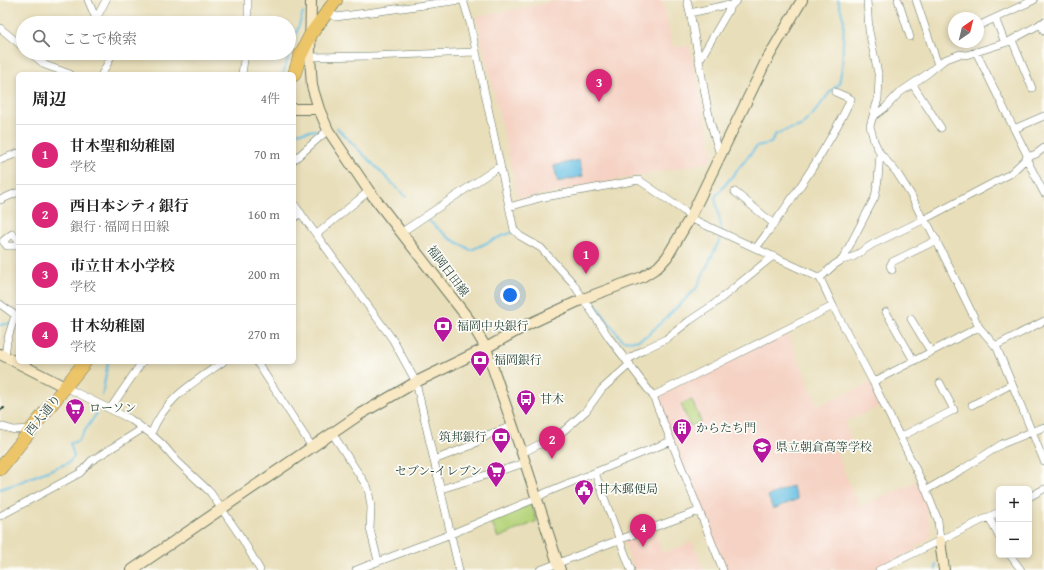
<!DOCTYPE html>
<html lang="ja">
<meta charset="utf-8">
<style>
:root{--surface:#fff;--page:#f6f6f6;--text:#222;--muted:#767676;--line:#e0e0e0;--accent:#db2777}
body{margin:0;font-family:"Gentium Book Plus","Noto Serif JP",serif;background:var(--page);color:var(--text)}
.controls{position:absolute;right:12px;bottom:12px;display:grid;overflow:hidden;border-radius:6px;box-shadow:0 2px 6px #0003}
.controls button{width:36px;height:36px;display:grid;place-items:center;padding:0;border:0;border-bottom:1px solid var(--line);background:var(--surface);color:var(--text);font:20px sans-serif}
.compass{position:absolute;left:948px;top:12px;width:36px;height:36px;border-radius:50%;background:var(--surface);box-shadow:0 2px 6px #0003;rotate:35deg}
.you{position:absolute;left:510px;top:295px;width:14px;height:14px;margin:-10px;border:3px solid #fff;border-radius:50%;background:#1a73e8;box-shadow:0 0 0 6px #1a73e833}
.badge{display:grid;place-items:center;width:26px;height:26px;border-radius:50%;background:var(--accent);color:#fff;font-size:13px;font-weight:700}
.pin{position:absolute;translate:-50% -33px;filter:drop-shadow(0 1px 2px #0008)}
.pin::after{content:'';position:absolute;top:21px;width:14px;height:12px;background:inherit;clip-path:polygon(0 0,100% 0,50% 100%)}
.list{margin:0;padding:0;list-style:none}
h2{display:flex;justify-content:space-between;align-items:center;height:52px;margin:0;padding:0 16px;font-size:17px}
h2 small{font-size:13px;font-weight:400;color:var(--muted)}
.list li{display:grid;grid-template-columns:26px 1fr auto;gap:12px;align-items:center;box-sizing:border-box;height:60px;padding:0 16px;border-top:1px solid var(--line)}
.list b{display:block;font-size:15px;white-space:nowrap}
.list p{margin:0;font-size:13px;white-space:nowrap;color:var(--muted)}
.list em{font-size:13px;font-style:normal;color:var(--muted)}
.icon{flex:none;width:22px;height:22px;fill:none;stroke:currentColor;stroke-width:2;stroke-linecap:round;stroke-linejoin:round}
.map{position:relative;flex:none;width:1044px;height:570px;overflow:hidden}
.search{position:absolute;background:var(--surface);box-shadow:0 2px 6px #0003;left:16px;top:16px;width:280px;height:44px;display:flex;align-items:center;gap:10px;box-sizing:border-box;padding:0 14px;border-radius:22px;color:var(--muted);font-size:15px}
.panel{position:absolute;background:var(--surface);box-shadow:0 2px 6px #0003;left:16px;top:72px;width:280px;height:292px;border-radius:6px}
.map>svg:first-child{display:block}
.built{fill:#f5d2c3}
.green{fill:#b6d47b;stroke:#6a8858}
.water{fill:#66c0e4;stroke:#427e8c}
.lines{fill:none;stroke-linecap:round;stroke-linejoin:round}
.stream{stroke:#66c0e4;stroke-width:2}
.street-casing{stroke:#657563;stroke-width:8}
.secondary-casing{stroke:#657563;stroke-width:12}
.highway-casing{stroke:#657563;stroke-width:14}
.street{stroke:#fff;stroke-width:7}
.secondary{stroke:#f8e8c3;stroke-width:10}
.highway{stroke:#edc569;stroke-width:13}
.rail{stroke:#1f3d34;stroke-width:2}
.labels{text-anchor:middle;stroke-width:3.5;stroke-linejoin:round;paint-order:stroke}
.street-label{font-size:12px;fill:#1f3d34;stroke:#fdfcf7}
.poi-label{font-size:12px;fill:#1f3d34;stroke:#fdfcf7;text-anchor:start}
</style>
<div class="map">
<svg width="1044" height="570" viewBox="0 0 1044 570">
<rect width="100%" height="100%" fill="#fdfcf7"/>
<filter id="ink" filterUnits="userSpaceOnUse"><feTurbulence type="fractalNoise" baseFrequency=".025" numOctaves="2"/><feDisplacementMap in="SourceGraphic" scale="8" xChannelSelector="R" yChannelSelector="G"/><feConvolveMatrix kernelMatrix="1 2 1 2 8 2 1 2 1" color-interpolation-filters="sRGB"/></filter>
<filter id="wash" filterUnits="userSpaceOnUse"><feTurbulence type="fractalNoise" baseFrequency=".012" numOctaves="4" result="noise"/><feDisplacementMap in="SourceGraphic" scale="16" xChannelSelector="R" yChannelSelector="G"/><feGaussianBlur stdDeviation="0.9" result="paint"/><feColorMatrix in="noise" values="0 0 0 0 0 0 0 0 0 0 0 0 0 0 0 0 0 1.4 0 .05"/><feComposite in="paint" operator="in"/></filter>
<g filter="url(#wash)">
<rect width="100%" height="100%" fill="#e8deb9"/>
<path class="built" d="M559 0H663L673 47 690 46 713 156 710 162 519 199 476 17Z
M787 332 818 406 870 383 881 406 844 422 852 441 835 448 859 507 918 481 925 495 931 534 928 540 916 546 917 549 874 570H725L656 397Z
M653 529 663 553 692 542 704 570H634L623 540Z"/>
<path class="green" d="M692 400 701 422 690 426 681 404Z
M531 504 537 521 498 538 491 521Z"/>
<path class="water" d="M579 160 583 176 558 182 554 166Z
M792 486 798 499 773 509 768 496Z"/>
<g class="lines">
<path class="stream" d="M283 74 303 13
M337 128 406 197
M294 133 317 130
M428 220 449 238 471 250 502 236 511 233
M722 231 715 197 757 146 771 143 775 135 783 131 801 126 814 113 830 92 839 84 842 67 844 21 838 0
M594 302 622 340 636 341 648 335 696 289 722 235
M0 325 11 323
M102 396 108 362
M0 489 16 484 32 477 68 463 74 457 70 443 78 441 97 413
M936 570V564"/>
</g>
</g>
<g filter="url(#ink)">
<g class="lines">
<defs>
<path id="street" d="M88 0 96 19 100 23
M248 0V23
M463 0 470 23 514 230 520 236 541 248 572 282 610 339 653 396 723 570
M687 0 691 17 710 121 720 155
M867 0 869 31 879 78 878 99 870 126 874 141 880 153 897 173 911 195 923 220 929 226 979 327 997 348 1044 461
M898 0 910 37
M916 0 938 65
M327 11 336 17 461 0
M690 13 726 5 731 6
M995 18 1005 43
M96 19 106 0
M1041 23 1044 31
M978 26 1034 0
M0 28 23 47
M1012 40 1032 88
M31 53 45 65 70 74
M310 57 371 56 475 52
M699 61 731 6 737 0
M102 74 113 53
M242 74 245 53
M913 85 941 128
M874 116 886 107 899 93 927 74 944 60 960 54 966 55 976 52 1008 42 1044 22
M1014 129 1044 116
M1028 157 1036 154 1044 148
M1026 158 1044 193
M0 160 18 153
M294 160 328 130
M735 192 774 224
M0 200 16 193
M294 204 393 340 416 382 459 570
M509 207 540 198 639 180 684 211 690 218 820 278 833 306 873 382 926 490 938 520 940 541
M294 218 301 213
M402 232 500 166
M317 234 369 191
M18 240 12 234 3 241 7 246H18
M756 248C791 201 826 152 851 99L835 92
M842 260 853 257 873 244 923 220 1010 174 1028 157 976 52
M892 270 890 266 892 262 937 240
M820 278 834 265 842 260 875 197 878 180 880 153
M0 304 15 315 7 341 5 356
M886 312 914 361
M911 319 931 352
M995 346 1044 321
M627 360 643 350 666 339 689 321 713 305 773 256
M257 362 312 447
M873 382 979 327
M65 387 130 419 151 434 163 445 177 461 210 492 243 540 260 570
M653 396 833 306
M972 405 1012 384
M110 409 142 362
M0 426 14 430 31 429
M332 433 368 488 371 507 370 529 378 561
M151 434C165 398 193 383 223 362
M900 437 954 410 940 383
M522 453 560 434 586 411 602 389 630 364
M434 460 470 446 490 434 513 426
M595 473 631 570
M441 489 525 463
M926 490 963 469 1002 444 1044 427
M1029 497 1044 489
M0 516 80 473 91 461 142 429
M989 517 999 537
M1010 555 1021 570
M356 570 451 534 537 498 545 493 671 441
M540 570 621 539 699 511
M879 570 999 512"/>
<path id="secondary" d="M311 0 310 57 312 86 319 109 328 130 369 191 470 321 486 348 522 453 560 570
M294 109H319
M0 354 65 387
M940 541 944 570
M132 570 359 415 416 382 486 348 529 324 583 299 642 277 658 267 667 257 690 218 765 63 802 0"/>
<path id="highway" d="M294 75 300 56 311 34 336 0
M0 469 85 362"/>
</defs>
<use href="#street" class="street-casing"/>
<use href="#secondary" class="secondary-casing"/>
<use href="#highway" class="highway-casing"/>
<use href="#street" class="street"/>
<use href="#secondary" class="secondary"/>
<use href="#highway" class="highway"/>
<path class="rail" d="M0 410 4 408"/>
</g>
</g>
<defs>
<symbol id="bank-pin" viewBox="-11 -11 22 30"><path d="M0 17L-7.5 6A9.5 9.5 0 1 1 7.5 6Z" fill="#b5179e" stroke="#fdfcf7"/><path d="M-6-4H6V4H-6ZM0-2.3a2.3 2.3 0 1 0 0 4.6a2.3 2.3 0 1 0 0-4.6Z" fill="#fff"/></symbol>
<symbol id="bus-pin" viewBox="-11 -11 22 30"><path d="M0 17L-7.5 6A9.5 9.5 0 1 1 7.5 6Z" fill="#b5179e" stroke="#fdfcf7"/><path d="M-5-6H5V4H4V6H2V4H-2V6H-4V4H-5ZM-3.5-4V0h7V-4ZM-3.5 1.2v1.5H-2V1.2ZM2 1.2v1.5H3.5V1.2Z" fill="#fff"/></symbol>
<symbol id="supermarket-pin" viewBox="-11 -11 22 30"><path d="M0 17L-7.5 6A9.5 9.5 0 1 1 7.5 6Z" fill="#b5179e" stroke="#fdfcf7"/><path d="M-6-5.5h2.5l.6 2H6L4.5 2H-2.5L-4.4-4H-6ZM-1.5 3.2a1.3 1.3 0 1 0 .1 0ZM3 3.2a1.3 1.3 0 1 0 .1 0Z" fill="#fff"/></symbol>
<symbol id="building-pin" viewBox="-11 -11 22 30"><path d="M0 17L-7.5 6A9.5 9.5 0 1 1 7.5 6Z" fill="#b5179e" stroke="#fdfcf7"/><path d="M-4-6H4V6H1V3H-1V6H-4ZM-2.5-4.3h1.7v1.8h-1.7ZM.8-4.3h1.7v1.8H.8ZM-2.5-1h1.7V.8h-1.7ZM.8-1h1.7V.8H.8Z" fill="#fff"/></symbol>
<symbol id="school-pin" viewBox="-11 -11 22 30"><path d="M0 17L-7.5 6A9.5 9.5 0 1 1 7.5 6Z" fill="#b5179e" stroke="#fdfcf7"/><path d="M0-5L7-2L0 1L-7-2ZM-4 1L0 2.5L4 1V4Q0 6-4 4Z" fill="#fff"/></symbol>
<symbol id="civic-pin" viewBox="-11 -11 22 30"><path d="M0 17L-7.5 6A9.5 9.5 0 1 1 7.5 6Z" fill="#b5179e" stroke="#fdfcf7"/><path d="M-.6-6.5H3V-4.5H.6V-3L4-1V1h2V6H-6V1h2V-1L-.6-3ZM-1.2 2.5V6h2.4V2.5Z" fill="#fff"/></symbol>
</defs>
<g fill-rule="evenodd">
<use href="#bank-pin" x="432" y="315" width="22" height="30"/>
<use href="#bank-pin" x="469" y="349" width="22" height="30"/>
<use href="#bus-pin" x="515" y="388" width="22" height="30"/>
<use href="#supermarket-pin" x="64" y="397" width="22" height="30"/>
<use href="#building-pin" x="671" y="417" width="22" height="30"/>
<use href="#bank-pin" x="490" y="426" width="22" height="30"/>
<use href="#school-pin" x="751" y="436" width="22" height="30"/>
<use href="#supermarket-pin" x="485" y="460" width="22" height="30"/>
<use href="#civic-pin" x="573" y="478" width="22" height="30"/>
</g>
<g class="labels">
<g class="street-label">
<text transform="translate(448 271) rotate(53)" y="4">福岡日田線</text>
<text transform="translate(43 415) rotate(-51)" y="4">西大通り</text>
</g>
<g class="poi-label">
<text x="457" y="330">福岡中央銀行</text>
<text x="494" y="364">福岡銀行</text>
<text x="540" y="403">甘木</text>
<text x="89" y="412">ローソン</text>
<text x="696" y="432">からたち門</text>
<text x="487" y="441" text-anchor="end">筑邦銀行</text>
<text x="776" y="451">県立朝倉高等学校</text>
<text x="482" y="475" text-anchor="end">セブン-イレブン</text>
<text x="598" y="493">甘木郵便局</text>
</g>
</g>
</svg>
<div class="controls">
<button>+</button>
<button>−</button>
</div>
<svg class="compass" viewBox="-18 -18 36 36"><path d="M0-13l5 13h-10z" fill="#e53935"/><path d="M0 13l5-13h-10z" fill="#767676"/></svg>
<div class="you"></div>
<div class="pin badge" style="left:586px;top:274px">1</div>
<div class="pin badge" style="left:552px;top:459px">2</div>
<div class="pin badge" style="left:599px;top:102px">3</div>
<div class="pin badge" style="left:643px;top:547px">4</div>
<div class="search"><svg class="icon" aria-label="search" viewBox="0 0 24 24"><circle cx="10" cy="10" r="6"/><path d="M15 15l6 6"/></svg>ここで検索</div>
<section class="panel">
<h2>周辺<small>4件</small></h2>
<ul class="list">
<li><span class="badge">1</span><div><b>甘木聖和幼稚園</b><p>学校</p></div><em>70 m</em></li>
<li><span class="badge">2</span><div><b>西日本シティ銀行</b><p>銀行 · 福岡日田線</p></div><em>160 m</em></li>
<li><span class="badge">3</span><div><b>市立甘木小学校</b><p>学校</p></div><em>200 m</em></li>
<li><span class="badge">4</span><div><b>甘木幼稚園</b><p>学校</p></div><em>270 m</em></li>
</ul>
</section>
</div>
